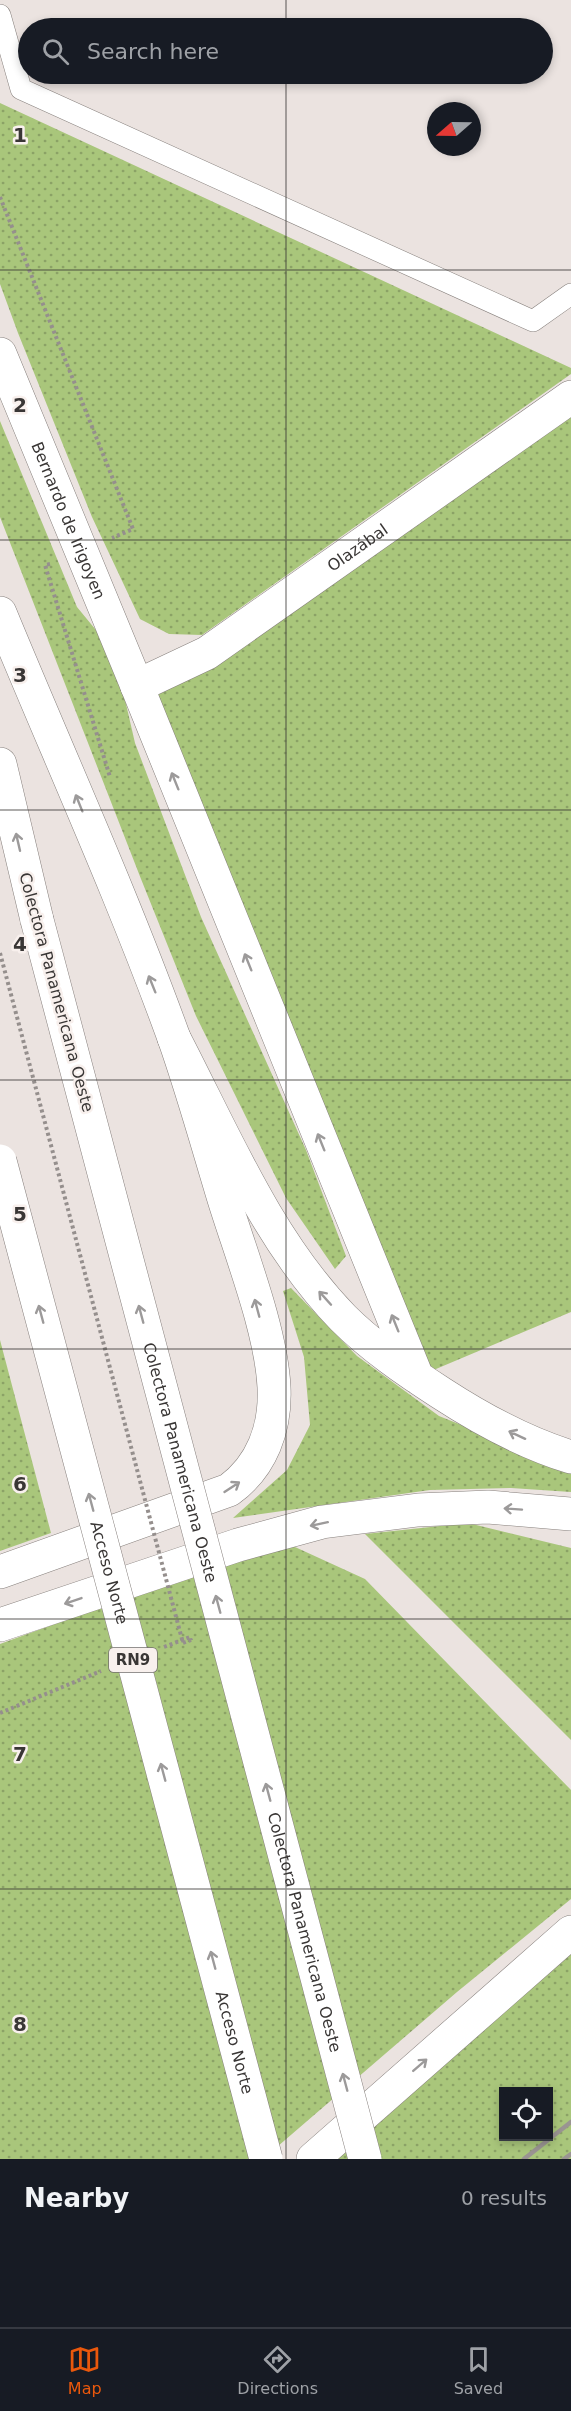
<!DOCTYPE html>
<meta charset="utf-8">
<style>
:root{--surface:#171b24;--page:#242831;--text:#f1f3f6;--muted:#9ea1a6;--line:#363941;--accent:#ea580c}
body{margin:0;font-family:"DejaVu Sans",sans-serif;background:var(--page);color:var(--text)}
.controls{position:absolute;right:18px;bottom:18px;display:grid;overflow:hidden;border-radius:0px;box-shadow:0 3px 9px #0003}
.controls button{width:54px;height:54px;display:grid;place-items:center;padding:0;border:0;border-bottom:2px solid var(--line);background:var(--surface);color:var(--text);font:30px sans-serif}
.compass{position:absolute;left:427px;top:102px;width:54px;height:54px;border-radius:50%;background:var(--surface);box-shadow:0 3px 9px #0003;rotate:250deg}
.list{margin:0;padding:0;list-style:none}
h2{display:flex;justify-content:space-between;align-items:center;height:78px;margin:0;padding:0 24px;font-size:26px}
h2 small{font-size:20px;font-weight:400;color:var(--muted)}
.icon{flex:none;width:33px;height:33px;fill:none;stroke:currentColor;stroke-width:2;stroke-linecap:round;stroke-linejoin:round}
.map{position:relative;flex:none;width:571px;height:2159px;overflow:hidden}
.search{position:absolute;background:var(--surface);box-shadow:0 3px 9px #0003;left:18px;right:18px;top:18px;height:66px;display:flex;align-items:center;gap:15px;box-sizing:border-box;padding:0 21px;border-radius:33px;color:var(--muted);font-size:22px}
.sheet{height:168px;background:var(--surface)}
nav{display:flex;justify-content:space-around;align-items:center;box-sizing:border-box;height:84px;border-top:2px solid var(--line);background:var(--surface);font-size:16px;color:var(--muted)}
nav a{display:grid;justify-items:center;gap:3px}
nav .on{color:var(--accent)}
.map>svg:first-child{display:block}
.grass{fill:url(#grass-dots);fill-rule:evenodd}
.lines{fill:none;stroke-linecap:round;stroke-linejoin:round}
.service-casing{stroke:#87807d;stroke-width:22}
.minor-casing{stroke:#87807d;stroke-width:34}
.tertiary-casing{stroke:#87807d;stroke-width:34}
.secondary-casing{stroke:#87807d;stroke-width:34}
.motorway-casing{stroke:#87807d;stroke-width:34}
.path{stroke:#958f8d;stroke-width:4;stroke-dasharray:3 3;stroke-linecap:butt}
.service{stroke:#fff;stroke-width:21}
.minor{stroke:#fff;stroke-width:33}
.tertiary{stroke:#fff;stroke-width:33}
.secondary{stroke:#fff;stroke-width:33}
.motorway{stroke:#fff;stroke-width:33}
.rail{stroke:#9a9492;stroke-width:4.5}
.secondary-bridge-casing{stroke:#87807d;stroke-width:34;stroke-linecap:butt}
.motorway-bridge-casing{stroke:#87807d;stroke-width:34;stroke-linecap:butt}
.path-bridge{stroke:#958f8d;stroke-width:4;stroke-dasharray:3 3;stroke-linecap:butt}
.secondary-bridge{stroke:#fff;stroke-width:33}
.motorway-bridge{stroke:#fff;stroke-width:33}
.oneway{stroke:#9c9a9a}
.grid{fill:none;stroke:#393635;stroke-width:1.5;stroke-opacity:0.55}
.labels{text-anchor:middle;stroke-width:5;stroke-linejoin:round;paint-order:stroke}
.shield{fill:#f8f0ed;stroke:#726e6c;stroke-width:1.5}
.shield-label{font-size:15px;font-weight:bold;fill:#393635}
.street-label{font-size:16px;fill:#393635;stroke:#f8f0ed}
.grid-label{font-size:20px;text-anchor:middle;font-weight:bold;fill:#393635;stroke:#f8f0ed;stroke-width:5;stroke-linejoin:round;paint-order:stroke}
</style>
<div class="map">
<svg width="571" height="2159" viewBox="0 0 571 2159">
<defs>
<pattern id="grass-dots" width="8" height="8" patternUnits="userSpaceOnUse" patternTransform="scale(1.5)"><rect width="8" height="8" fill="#a9c67b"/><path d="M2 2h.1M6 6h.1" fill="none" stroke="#8ba266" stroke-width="1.8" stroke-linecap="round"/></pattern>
</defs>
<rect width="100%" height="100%" fill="#ebe3e0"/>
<path class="grass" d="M0 103 571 368V374L202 635 169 634 140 619 92 517 18 333 0 284Z
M571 397V1312L417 1377 137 686Z
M0 421 77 607 114 652 135 743 201 917 306 1150 346 1256 335 1269 286 1198 196 1016 141 879 0 517Z
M291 1288 357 1356 439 1416 571 1469V1492L511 1488 430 1490 233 1518 287 1470 310 1425 304 1357 283 1291Z
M0 1340 51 1533 0 1551Z
M468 1523 571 1548V1740L365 1534Z
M268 1546 295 1547 365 1579 571 1790V1899L457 1992 263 2159H0V1644Z
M571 1932V2159H313ZM504 2092H548V2136H504Z"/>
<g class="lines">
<defs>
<path id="service" d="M0 15 21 89 533 321 571 294"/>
<g id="minor">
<path id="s1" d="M137 686 207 653 571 397"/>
</g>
<g id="tertiary">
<path id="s2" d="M0 354 137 686"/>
</g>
<path id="secondary" d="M0 613C58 754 122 894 174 1038 192 1089 207 1143 223 1196 240 1252 271 1329 274 1387 276 1428 262 1466 229 1490L0 1572
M0 764 37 920"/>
<path id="motorway" d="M137 686 417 1377
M174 1038C224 1134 267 1240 343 1318 372 1347 407 1371 441 1393 481 1419 525 1443 571 1457
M0 1625 238 1545 322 1522 418 1510 488 1507 571 1514
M313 2159 571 1932"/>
</defs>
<use href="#service" class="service-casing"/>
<use href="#minor" class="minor-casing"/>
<use href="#tertiary" class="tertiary-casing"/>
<use href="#secondary" class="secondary-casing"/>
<use href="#motorway" class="motorway-casing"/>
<path class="path" d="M0 197 133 529 112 538
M50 564 45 565 110 777
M183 1643 191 1640 192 1643
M164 1647 190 1637
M0 1713 101 1671"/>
<use href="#service" class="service"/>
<use href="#minor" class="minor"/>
<use href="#tertiary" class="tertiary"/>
<use href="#secondary" class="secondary"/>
<use href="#motorway" class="motorway"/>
<path class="rail" d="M524 2159 571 2122
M564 2159 571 2154"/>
<defs>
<g id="secondary-bridge">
<path id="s3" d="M37 920 365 2159"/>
</g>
<g id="motorway-bridge">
<path id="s4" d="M0 1161 266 2159"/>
</g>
</defs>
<use href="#secondary-bridge" class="secondary-bridge-casing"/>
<use href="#motorway-bridge" class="motorway-bridge-casing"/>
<path class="path-bridge" d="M0 953 183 1643"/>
<use href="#secondary-bridge" class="secondary-bridge"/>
<use href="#motorway-bridge" class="motorway-bridge"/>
</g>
<defs><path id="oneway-shaft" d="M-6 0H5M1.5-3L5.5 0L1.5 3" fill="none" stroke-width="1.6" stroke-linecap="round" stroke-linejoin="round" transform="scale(1.5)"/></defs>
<g class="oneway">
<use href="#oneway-shaft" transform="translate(175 781) rotate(-112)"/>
<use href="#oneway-shaft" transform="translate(79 803) rotate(-112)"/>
<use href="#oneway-shaft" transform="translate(18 842) rotate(-103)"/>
<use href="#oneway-shaft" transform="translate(248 962) rotate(-112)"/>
<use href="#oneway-shaft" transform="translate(152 984) rotate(-112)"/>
<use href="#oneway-shaft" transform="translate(321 1142) rotate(-112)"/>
<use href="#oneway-shaft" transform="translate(325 1298) rotate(-132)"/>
<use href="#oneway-shaft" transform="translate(257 1308) rotate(-105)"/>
<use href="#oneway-shaft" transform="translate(41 1314) rotate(-105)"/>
<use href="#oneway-shaft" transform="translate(141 1314) rotate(-105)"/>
<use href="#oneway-shaft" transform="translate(395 1323) rotate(-112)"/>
<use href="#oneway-shaft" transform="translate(517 1435) rotate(-155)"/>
<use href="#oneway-shaft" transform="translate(232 1487) rotate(-33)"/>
<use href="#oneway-shaft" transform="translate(91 1502) rotate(-105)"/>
<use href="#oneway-shaft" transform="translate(513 1509) rotate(-176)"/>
<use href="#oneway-shaft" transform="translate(319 1524) rotate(168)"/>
<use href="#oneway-shaft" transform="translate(73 1601) rotate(161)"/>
<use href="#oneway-shaft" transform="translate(218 1604) rotate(-105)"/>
<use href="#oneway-shaft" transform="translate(163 1772) rotate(-105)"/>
<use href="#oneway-shaft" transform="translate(268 1792) rotate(-105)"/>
<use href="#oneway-shaft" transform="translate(213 1960) rotate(-105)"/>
<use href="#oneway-shaft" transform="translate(420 2065) rotate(-41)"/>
<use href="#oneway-shaft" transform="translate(345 2082) rotate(-105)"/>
</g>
<path class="grid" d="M286 0V28M286 74V2159M0 270H571M0 540H571M0 810H571M0 1080H571M0 1349H571M0 1619H571M0 1889H571"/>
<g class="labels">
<rect class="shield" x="109" y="1648" width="48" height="24" rx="4.5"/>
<g class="shield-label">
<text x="133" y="1665">RN9</text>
</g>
<g class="street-label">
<text dy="6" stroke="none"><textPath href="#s2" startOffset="180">Bernardo de Irigoyen</textPath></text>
<text dy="6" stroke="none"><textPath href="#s1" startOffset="261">Olazábal</textPath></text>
<text transform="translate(57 992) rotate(75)" y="6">Colectora Panamericana Oeste</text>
<text dy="6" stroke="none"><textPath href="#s3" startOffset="561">Colectora Panamericana Oeste</textPath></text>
<text dy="6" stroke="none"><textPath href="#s4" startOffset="426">Acceso Norte</textPath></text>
<text dy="6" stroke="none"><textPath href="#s3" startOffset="1047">Colectora Panamericana Oeste</textPath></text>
<text dy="6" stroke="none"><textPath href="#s4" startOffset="912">Acceso Norte</textPath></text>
</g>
</g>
<g class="grid-label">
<text x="20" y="142">1</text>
<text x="20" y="412">2</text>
<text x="20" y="682">3</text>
<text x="20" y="951">4</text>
<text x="20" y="1221">5</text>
<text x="20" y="1491">6</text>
<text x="20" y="1761">7</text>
<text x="20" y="2031">8</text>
</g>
</svg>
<div class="controls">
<button><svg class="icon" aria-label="locate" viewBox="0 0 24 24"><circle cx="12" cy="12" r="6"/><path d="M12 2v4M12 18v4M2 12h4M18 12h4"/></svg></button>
</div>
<svg class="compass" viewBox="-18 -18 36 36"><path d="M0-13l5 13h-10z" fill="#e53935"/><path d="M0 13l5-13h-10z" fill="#9ea1a6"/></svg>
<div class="search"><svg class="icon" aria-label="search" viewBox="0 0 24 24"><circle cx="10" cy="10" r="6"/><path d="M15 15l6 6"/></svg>Search here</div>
</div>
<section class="sheet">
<h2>Nearby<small>0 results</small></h2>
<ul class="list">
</ul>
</section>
<nav>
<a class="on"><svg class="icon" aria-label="map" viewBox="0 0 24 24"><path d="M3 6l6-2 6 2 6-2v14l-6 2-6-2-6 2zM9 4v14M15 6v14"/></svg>Map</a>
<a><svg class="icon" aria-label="directions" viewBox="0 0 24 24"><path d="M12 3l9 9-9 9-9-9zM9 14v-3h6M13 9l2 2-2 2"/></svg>Directions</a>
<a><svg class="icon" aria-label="saved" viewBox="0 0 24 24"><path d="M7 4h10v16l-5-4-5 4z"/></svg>Saved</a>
</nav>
